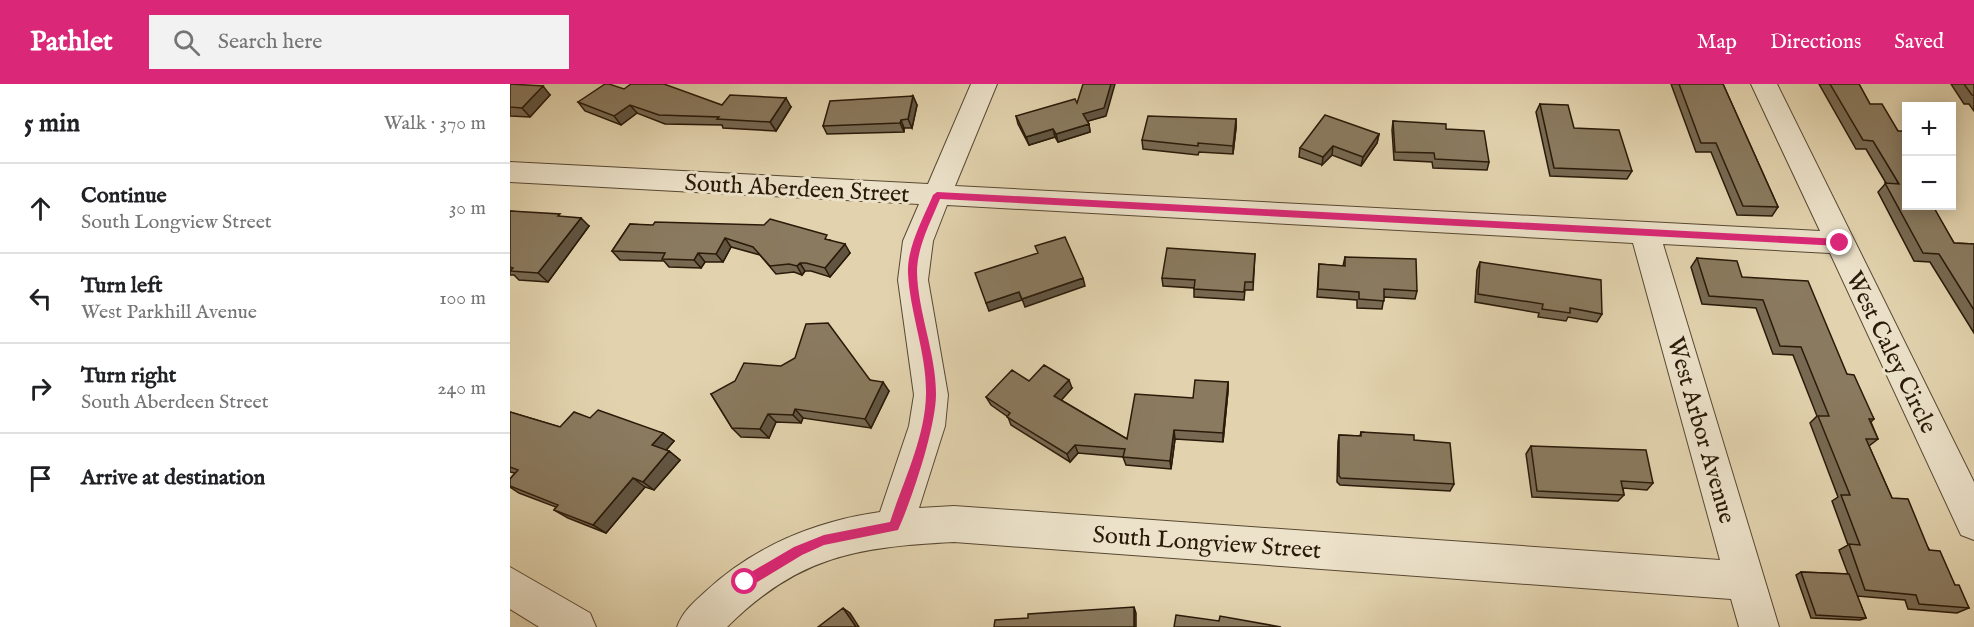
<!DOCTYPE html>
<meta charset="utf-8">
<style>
:root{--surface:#fff;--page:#f2f2f2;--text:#202124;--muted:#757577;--line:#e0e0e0;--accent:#db2777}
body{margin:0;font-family:"IM FELL English",serif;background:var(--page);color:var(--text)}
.controls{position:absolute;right:18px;top:18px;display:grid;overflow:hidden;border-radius:0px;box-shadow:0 3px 15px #0003}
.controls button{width:54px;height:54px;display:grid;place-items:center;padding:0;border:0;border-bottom:2px solid var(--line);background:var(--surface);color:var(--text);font:30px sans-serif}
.stop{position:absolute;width:18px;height:18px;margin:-14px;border:4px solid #db2777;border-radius:50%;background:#fff}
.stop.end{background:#db2777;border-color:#fff;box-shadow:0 2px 6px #0008}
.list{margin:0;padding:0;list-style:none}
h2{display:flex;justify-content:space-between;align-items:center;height:78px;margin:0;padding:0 24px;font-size:26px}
h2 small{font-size:20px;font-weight:400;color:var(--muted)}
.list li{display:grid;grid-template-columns:39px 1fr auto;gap:18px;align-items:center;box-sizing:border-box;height:90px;padding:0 24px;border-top:2px solid var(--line)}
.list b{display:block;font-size:22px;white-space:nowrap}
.list p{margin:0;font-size:20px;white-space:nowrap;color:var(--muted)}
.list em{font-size:20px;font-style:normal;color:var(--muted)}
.icon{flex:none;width:33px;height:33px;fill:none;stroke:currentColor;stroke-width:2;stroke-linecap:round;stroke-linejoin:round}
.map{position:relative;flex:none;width:1464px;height:543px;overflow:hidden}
header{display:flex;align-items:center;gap:36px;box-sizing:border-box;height:84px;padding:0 30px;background:var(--accent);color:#fff}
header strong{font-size:28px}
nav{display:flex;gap:33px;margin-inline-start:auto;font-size:21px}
.search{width:420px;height:54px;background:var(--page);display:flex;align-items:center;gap:15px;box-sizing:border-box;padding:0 21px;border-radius:0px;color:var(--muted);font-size:22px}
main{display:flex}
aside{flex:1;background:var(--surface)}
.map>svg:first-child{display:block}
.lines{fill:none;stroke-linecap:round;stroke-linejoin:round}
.minor-casing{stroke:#584832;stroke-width:2}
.minor{fill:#ece2ca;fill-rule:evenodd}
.wall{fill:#776952;stroke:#2a1a09;stroke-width:1.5}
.shaded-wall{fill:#615542;stroke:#2a1a09;stroke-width:1.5}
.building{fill:#8a7a5f;stroke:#2a1a09;stroke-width:1.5}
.route{fill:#db2777}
.labels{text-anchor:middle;stroke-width:6;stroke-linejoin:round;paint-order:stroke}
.street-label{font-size:24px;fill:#2a1a09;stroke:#ece2ca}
</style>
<header>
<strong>Pathlet</strong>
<div class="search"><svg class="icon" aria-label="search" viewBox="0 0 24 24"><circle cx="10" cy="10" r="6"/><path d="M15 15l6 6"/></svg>Search here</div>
<nav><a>Map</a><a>Directions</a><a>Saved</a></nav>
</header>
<main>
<aside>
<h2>5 min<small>Walk · 370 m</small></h2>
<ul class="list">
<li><svg class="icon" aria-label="ahead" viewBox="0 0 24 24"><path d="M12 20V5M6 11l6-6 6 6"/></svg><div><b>Continue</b><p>South Longview Street</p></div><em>30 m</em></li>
<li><svg class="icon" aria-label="left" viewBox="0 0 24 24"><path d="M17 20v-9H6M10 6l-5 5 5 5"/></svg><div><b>Turn left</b><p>West Parkhill Avenue</p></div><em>100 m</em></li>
<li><svg class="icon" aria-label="right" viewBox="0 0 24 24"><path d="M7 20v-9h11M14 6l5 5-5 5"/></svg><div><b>Turn right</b><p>South Aberdeen Street</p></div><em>240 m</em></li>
<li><svg class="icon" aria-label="arrive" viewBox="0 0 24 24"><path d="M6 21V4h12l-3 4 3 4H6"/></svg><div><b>Arrive at destination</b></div></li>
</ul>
</aside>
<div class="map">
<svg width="1464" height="543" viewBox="0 0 1464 543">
<rect width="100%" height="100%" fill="#e2d3ae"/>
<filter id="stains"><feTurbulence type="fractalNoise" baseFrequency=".00333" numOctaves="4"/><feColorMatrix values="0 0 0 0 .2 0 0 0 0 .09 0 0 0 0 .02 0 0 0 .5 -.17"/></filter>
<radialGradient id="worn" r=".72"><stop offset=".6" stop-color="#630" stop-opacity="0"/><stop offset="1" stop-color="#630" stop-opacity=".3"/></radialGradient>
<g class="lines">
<defs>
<path id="minor" d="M461 0H487L445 102 1310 147 1241 0H1267L1464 398V456L1451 451 1320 169 1153 160 1269 543H1229L1221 515 444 458C347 463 288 472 217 543H167C173 527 183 519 195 508 243 463 305 437 370 428L399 342 404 311 388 196 393 157 409 120 0 98V78L418 100ZM437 121 1123 159 1210 476 444 422 409 424 435 342 438 311 418 196 423 157Z
M0 483 80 529 86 543H29L0 525Z"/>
</defs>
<use href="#minor" class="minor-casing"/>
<use href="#minor" class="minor"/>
</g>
<path class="wall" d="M0 0 40 11 20 33 0 32Z
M1161 0H1213L1268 123 1262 132 1227 131 1201 68H1186Z
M1309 0H1349L1360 20 1396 122H1438L1436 124 1423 123 1444 159 1464 160V249L1420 178 1404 177 1368 108 1376 99 1356 65H1346Z
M1441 0H1464V27L1459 20H1454Z
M114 5 212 21 281 23 266 47 213 44 212 41 155 40 127 29 111 41 75 27 68 18Z
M403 12 407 21 402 44H394V48L317 50 313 42Z
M1030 20 1122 87 1117 95 1040 92 1026 28Z
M506 32H596L577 37 579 40 580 48 548 58 545 53 519 61 508 40Z
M726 35V44L723 70 689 68 688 71 633 65 632 56Z
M883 37 936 45 979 78 977 86 923 84 922 78 884 76 882 46Z
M869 50 867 59 851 82 822 71 812 81 789 73 790 64Z
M0 127 53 133 79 142 38 198 9 196 4 191H0Z
M120 140 320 156 340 169 320 193 301 187H295L292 191 284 188 266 190 250 171 221 163 213 178H195L191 184 159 183 154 177 110 176 102 167Z
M745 170 743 206H735L734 216 684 213V204L653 202 652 194Z
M835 173 907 207 905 215 874 213 872 225 847 224V216L807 213 809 180 833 182Z
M1187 174 1232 193 1337 290 1364 335 1361 338 1368 355 1359 362 1382 414 1445 501 1459 524 1447 529 1398 525 1395 516 1347 512 1356 534 1350 536 1301 534 1286 491 1291 488 1338 490 1329 466 1338 461 1322 417 1328 413 1300 339 1307 332 1283 271 1263 270 1246 224 1192 220 1181 183Z
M970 178 1092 230 1087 238 1058 233 1056 237 1028 233 1029 229 965 218 967 186Z
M360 296 379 307 361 344 293 334 291 339 266 338 259 354 231 353 222 344 201 310Z
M519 297 562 304 551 316 617 355 683 314 718 298V307L713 358 665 355 661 385 616 381 613 373 568 369 560 378 501 341 498 333 481 321 476 313Z
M0 328 50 343 80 334 153 349 164 357 156 366 159 367 170 376 144 406 135 403 96 449 58 434 44 426 46 423 9 409 0 403V395L5 389 0 388Z
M851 348 904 356 944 400 940 407 830 401 827 398 828 358 829 351 850 352Z
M1021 362 1143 399 1137 406 1113 404 1114 411 1108 417 1022 413 1016 370Z"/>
<path class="shaded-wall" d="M601 0H605L596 32 575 38 573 30Z
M33 2 40 11 20 33 12 24Z
M403 12 407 21 402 44 398 35Z
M276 14 281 23 266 47 260 38Z
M120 21 127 29 111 41 104 32Z
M726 35V44L723 70V62Z
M391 36 394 44V48L390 39Z
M579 40 580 48 548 58 546 50Z
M543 45 545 53 519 61 516 53Z
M869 50 867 59 851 82 853 73Z
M823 62 822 71 812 81 813 73Z
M71 134 79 142 38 198 28 189Z
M215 154 221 163 213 178 206 170Z
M335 160 340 169 320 193 315 184Z
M188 169 195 178 191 184 184 176Z
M290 179 295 187 292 191 287 182Z
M573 194 575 202 515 223 512 215Z
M509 208 512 216 479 227 476 219Z
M559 296 562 304 547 321 544 312Z
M373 298 379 307 361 344 355 335Z
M718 298V307L713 358V349Z
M285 325 293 334 291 339 283 331Z
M258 330 266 338 259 354 250 345Z
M664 346 665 355 661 385 660 377Z
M153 349 164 357 153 370 142 361Z
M565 361 568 369 560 378 557 370Z
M159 367 170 376 144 406 133 398Z
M123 394 135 403 96 449 83 441Z
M624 523 626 529V543H624Z
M333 524 340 529 349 543H346Z"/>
<path class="building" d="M0 0 33 2 12 24 0 23Z
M95 0H99L114 5 121 0H154L212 21 220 11 276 14 260 38 207 35 209 33 149 31 120 21 104 32 68 18Z
M573 0H601L594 24 573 30 579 40 546 50 543 45 516 53 506 32 565 15 567 19Z
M1169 0H1213L1268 123 1233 122 1206 59H1191Z
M1320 0H1349L1360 20H1372L1388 47H1396V122H1423L1444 159 1464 160V226L1429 170 1413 169 1375 99 1389 100 1363 57 1353 56Z
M1454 0H1464V11H1462Z
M403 12 398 35 391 36 390 39 313 42 320 17Z
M1030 20 1058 21 1064 44 1109 46 1122 87 1044 84Z
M815 31 869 50 853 73 823 62 813 73 790 64Z
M638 32 726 35 723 62 688 59V62L632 56Z
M883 37 936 40V45L974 47 979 78 925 75 924 69 885 68Z
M0 127 50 130 48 132 71 134 28 189 0 187 3 184 0 183Z
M260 135 317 151 315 155 335 160 315 184 296 179H290L287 182 279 180 260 182 243 163 215 154 206 170 188 169 184 176 152 175 155 169 102 167 120 140 143 141 145 138 254 141Z
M555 153 573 194 512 215 509 208 476 219 465 189 528 169 525 162Z
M657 164 745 170 743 198H735L734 208 684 205 685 196 652 194Z
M835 173 906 175 907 207 874 205V217L849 215V208L808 205 809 180 835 182Z
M1187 174 1227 177 1232 193 1298 197 1337 290 1344 291 1364 335H1359L1368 355H1356L1382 414 1398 415 1419 466 1430 467 1445 501H1449L1459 524 1409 520 1406 511 1355 506 1339 460 1350 461 1331 411H1340L1308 332H1319L1291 263 1270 262 1253 216 1199 212Z
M970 178 1091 196 1092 230 1060 224V229L1032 225 1033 220 968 210Z
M318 239 360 296 373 298 355 335 285 325 283 331 258 330 250 345 222 344 201 310 225 297 234 279 271 282 285 274 296 240Z
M534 281 559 296 544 312 617 355 625 310 683 314 685 296 718 298 713 349 664 346 660 377 613 373 615 365 565 361 557 370 497 333 500 329 476 313 502 286 519 297Z
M88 326 153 349 142 361 159 367 133 398 123 394 83 441 44 426 48 421 0 402V395L8 386 0 383V328L50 343 64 328 80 334Z
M851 348 904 351V356L940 359 944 400 831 394 829 392V351L851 352Z
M1021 362 1136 366 1143 399 1111 397 1114 411 1027 407Z
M1291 488 1339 490 1356 534 1306 531Z
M624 523V543H484L485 536 518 534V530Z
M333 524 346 543H308Z
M666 531 709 537 710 532 771 543H664Z"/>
<path class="route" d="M427 108 1330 155 1334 159 1330 162 430 115C421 137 407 163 407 188 408 229 426 269 426 310 426 343 402 415 388 446L314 461 292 471 239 503H231V494L284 463 314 451 380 438C393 398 415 354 416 311 417 270 400 230 398 189 397 163 413 135 423 111Z"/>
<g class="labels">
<g class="street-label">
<text transform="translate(287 104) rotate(3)" y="8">South Aberdeen Street</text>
<text transform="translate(1382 268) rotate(64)" y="8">West Caley Circle</text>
<text transform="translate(1192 346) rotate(74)" y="8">West Arbor Avenue</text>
<text transform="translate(697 458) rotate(4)" y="8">South Longview Street</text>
</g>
</g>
<rect width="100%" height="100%" filter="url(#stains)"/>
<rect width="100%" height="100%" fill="url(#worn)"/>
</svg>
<div class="controls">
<button>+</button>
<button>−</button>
</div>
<div class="stop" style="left:235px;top:498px"></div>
<div class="stop end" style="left:1330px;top:159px"></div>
</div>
</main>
